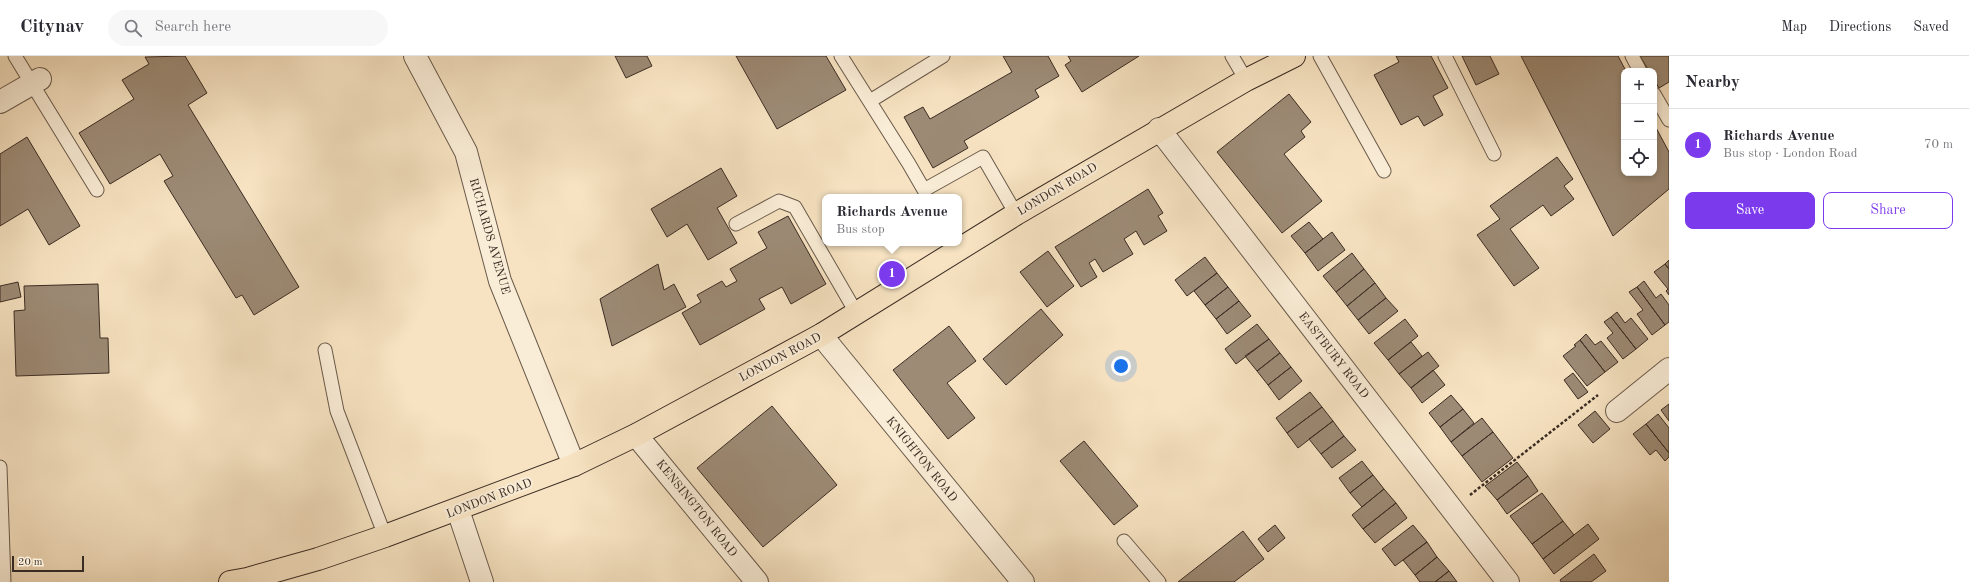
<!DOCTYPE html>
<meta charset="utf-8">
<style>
:root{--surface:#fff;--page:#f7f7f7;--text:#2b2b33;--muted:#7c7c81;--line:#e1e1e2;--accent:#7c3aed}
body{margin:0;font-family:"Old Standard TT",serif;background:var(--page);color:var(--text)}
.controls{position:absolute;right:12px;top:12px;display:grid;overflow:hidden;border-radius:8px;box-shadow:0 2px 6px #0003}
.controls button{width:36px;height:36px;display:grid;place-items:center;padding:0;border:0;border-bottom:1px solid var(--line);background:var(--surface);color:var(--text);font:20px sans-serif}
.scale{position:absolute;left:12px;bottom:10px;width:72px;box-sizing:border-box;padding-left:4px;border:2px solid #3b2c23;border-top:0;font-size:11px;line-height:14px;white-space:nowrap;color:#3b2c23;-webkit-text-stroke:3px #faedd7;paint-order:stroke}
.you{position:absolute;left:1121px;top:310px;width:14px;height:14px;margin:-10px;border:3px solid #fff;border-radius:50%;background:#1a73e8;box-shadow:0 0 0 6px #1a73e833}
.badge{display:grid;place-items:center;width:26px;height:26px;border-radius:50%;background:var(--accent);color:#fff;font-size:13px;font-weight:700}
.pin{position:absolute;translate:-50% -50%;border:2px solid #fff;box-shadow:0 1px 4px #0006}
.popup{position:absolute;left:822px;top:138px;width:140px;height:52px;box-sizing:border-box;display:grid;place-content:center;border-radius:8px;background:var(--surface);filter:drop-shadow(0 1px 3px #0005);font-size:13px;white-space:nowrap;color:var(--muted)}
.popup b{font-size:15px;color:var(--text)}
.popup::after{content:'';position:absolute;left:50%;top:100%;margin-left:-8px;border:8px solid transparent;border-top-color:var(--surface)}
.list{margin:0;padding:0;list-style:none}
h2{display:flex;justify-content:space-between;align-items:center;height:52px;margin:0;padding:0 16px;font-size:17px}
h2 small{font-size:13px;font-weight:400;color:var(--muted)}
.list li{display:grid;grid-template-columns:26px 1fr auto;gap:12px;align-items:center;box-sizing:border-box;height:72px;padding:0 16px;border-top:1px solid var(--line)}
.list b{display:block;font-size:15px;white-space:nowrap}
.list p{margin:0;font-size:13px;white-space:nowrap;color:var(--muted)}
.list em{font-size:13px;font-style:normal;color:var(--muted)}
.actions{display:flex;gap:8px;padding:12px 16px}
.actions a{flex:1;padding:9px 0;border:1px solid var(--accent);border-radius:8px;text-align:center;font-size:14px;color:var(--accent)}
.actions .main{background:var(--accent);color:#fff}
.icon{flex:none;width:22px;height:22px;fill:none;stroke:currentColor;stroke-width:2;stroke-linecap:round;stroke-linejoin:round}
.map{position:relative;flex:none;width:1669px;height:526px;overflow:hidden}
header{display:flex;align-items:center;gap:24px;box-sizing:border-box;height:56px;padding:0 20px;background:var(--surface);border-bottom:1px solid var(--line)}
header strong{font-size:19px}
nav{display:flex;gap:22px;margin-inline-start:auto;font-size:14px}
.search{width:280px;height:36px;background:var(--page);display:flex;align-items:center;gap:10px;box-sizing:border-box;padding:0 14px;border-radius:22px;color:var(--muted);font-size:15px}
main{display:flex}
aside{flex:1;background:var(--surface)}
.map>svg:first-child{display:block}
.building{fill:#9d8b76;stroke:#3b2c23}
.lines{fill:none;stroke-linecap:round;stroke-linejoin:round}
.service-casing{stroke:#6a5a4b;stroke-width:15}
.minor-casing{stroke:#6a5a4b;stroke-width:24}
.primary-casing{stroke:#3b2c23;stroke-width:24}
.path{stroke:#3b2c23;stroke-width:2.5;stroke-dasharray:3 2;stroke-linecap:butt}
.service{stroke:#faedd7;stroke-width:13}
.minor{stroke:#faedd7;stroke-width:22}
.primary{stroke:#f7e3c2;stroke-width:22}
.labels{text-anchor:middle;stroke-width:4;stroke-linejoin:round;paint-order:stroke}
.street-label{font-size:12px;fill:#3b2c23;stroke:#faedd7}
</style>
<header>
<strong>Citynav</strong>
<div class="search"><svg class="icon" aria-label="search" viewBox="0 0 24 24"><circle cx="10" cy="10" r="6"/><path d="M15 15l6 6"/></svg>Search here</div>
<nav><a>Map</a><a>Directions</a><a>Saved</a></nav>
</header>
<main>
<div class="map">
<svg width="1669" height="526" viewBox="0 0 1669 526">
<rect width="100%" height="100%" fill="#f7e3c2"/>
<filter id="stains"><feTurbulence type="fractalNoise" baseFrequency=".005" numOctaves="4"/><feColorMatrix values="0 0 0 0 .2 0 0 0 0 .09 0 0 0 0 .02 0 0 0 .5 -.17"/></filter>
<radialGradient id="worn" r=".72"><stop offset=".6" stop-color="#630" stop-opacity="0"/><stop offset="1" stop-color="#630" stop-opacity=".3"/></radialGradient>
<path class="building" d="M185 0 207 37 188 49 299 231 254 259 242 239 236 242 164 125 173 120 160 98 110 128 79 77 134 43 122 24 149 8 145 1Z
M615 0H647L652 10 626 22Z
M736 0H826L846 34 777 73Z
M1003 0H1048L1059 20 1035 34 1039 41 964 85 968 92 933 112 904 61 923 51 930 63 1012 16Z
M1068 0H1139L1082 36 1065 9 1071 5Z
M1396 0H1431L1448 32 1433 40 1443 59 1424 70 1418 60 1401 69 1374 19 1399 6Z
M1462 0H1490L1499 18 1476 29Z
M1521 0H1618L1626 15H1624V117H1654V68L1669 96V133L1613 180Z
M1640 0H1669V26L1659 32 1654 24V15H1649Z
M1289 38 1311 66 1301 75 1305 81 1284 98 1322 145 1282 177 1217 96Z
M27 81 80 170 49 189 28 153 0 170V98Z
M1557 101 1573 123 1564 130 1574 143 1551 160 1543 149 1510 173 1539 212 1514 230 1477 179 1500 163 1490 150Z
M721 112 737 140 717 152 737 187 708 204 687 168 667 181 651 153Z
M1148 133 1163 157 1158 160 1167 175 1144 189 1136 175 1124 183 1133 198 1103 216 1095 203 1089 207 1097 221 1081 231 1055 191Z
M788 160 826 228 791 248 782 231 759 243 765 253 700 289 682 257 701 246 697 239 722 225 726 231 737 225 730 213 767 192 758 176Z
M1309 166 1323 183 1305 197 1291 180Z
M1332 176 1345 194 1318 215 1305 197Z
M1048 195 1074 230 1047 251 1020 216Z
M1352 197 1364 213 1336 236 1323 220Z
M1205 201 1217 217 1187 240 1175 224Z
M1669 204V213L1665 208Z
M658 208 664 234 674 228 686 251 612 290 600 243Z
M1665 208 1669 213V239L1666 235 1668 233 1654 216Z
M1364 213 1375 227 1347 250 1336 236Z
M1217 217 1228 231 1205 249 1194 235Z
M1644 225 1656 242 1661 238 1669 249V266L1665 269 1637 231Z
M18 226 21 241 0 246V230Z
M1375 227 1386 242 1358 264 1347 250Z
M98 228 100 282H108L109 317 16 320 14 255 25 254 24 230Z
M1228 231 1239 245 1216 263 1205 249Z
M1637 231 1665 269 1652 279 1637 258 1643 254 1629 236Z
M1386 242 1398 255 1369 278 1358 264Z
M1239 245 1251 260 1227 278 1216 263Z
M1041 253 1063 279 1006 329 983 303Z
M1617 256 1625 267 1631 262 1648 283 1636 293 1611 261Z
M1611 261 1636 293 1623 303 1607 282 1613 277 1604 266Z
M1405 263 1418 280 1388 304 1374 287Z
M1257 268 1269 283 1236 308 1225 293Z
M949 270 976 305 947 327 975 362 948 383 893 314Z
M1586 278 1595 289 1601 285 1618 306 1605 316 1580 284Z
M1269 283 1280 297 1257 315 1245 300Z
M1580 284 1605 316 1587 330 1563 300 1576 290 1574 289Z
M1411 286 1422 300 1399 318 1388 304Z
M1428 296 1439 310 1411 332 1399 318Z
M1280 297 1291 311 1268 329 1257 315Z
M1291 311 1302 325 1279 344 1268 329Z
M1433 314 1445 329 1422 347 1411 332Z
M1573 317 1588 336 1578 343 1564 324Z
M1310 336 1322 351 1287 377 1276 362Z
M1451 339 1463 353 1440 371 1429 357Z
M1669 348V365L1661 354Z
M772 350 837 429 763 491 697 412Z
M1322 351 1333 365 1298 392 1287 377Z
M1463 353 1474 367 1451 386 1440 371Z
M1595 355 1610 373 1593 387 1578 369Z
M1658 358 1669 372V397L1646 368Z
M1482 362 1493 376 1462 400 1451 386Z
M1333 365 1344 380 1321 398 1309 383Z
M1646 368 1669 397V401L1665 405 1656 394 1650 399 1633 378Z
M1493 376 1513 402 1482 426 1462 400Z
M1344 380 1356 394 1332 412 1321 398Z
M1084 385 1138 450 1114 469 1060 405Z
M1362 405 1373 419 1350 437 1339 422Z
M1517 406 1528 420 1497 444 1485 430Z
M1373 419 1384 433 1362 451 1350 437Z
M1528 420 1538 435 1507 458 1497 444Z
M1384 433 1396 447 1363 473 1352 459Z
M1542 437 1563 465 1532 488 1510 460Z
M1396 447 1407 462 1375 487 1363 473Z
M1563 465 1574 479 1543 503 1532 488Z
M1588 468 1599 483 1554 518 1543 503Z
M1275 469 1285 482 1268 496 1258 483Z
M1413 469 1427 486 1395 510 1382 493Z
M1243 475 1264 503 1234 526H1178Z
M1427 486 1437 501 1415 519 1403 504Z
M1594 498 1606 515 1591 526H1561L1560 524Z
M1437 501 1449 515 1435 526H1420L1415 519Z
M1449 515 1457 526H1435Z"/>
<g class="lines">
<defs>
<path id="service" d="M15 0 97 134
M841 0 909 108 924 134 983 101 1016 158
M1232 0 1246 24
M1320 0 1384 115
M1445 0 1494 98
M1632 0 1640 15
M1654 38 1669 64
M870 45 943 0
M736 168 779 145 795 151 857 258
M325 294 337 355 385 480
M0 411 4 526
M1124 485 1159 526"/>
<path id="minor" d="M415 0 466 96 500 225 574 409
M0 46 40 23
M1159 73 1508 526
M821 279 1023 526
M1617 355 1669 313
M636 379 757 526
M458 454 482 526"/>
<path id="primary" d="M230 526 247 523 318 503 385 480 574 409 636 379 821 279 1016 158 1246 24 1294 0"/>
</defs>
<use href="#service" class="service-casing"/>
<use href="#minor" class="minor-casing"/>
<use href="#primary" class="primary-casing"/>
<path class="path" d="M1470 439 1598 339"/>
<use href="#service" class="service"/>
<use href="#minor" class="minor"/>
<use href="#primary" class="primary"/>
</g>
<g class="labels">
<g class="street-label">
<text transform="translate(1057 133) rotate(-31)" y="4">LONDON ROAD</text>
<text transform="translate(490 180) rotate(74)" y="4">RICHARDS AVENUE</text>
<text transform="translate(1334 299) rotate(52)" y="4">EASTBURY ROAD</text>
<text transform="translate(780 301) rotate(-28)" y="4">LONDON ROAD</text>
<text transform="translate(922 403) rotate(51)" y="4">KNIGHTON ROAD</text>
<text transform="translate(489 442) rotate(-21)" y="4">LONDON ROAD</text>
<text transform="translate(697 452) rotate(51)" y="4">KENSINGTON ROAD</text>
</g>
</g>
<rect width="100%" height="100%" filter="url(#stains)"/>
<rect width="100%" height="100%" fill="url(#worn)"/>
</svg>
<div class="controls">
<button>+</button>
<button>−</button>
<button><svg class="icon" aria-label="locate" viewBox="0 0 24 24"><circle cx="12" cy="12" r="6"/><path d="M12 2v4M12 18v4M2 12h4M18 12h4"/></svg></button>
</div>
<div class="scale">20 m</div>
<div class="you"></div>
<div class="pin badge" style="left:892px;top:218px">1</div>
<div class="popup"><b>Richards Avenue</b>Bus stop</div>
</div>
<aside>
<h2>Nearby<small></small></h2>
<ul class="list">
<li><span class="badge">1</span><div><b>Richards Avenue</b><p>Bus stop · London Road</p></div><em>70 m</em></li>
</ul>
<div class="actions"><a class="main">Save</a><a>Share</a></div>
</aside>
</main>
